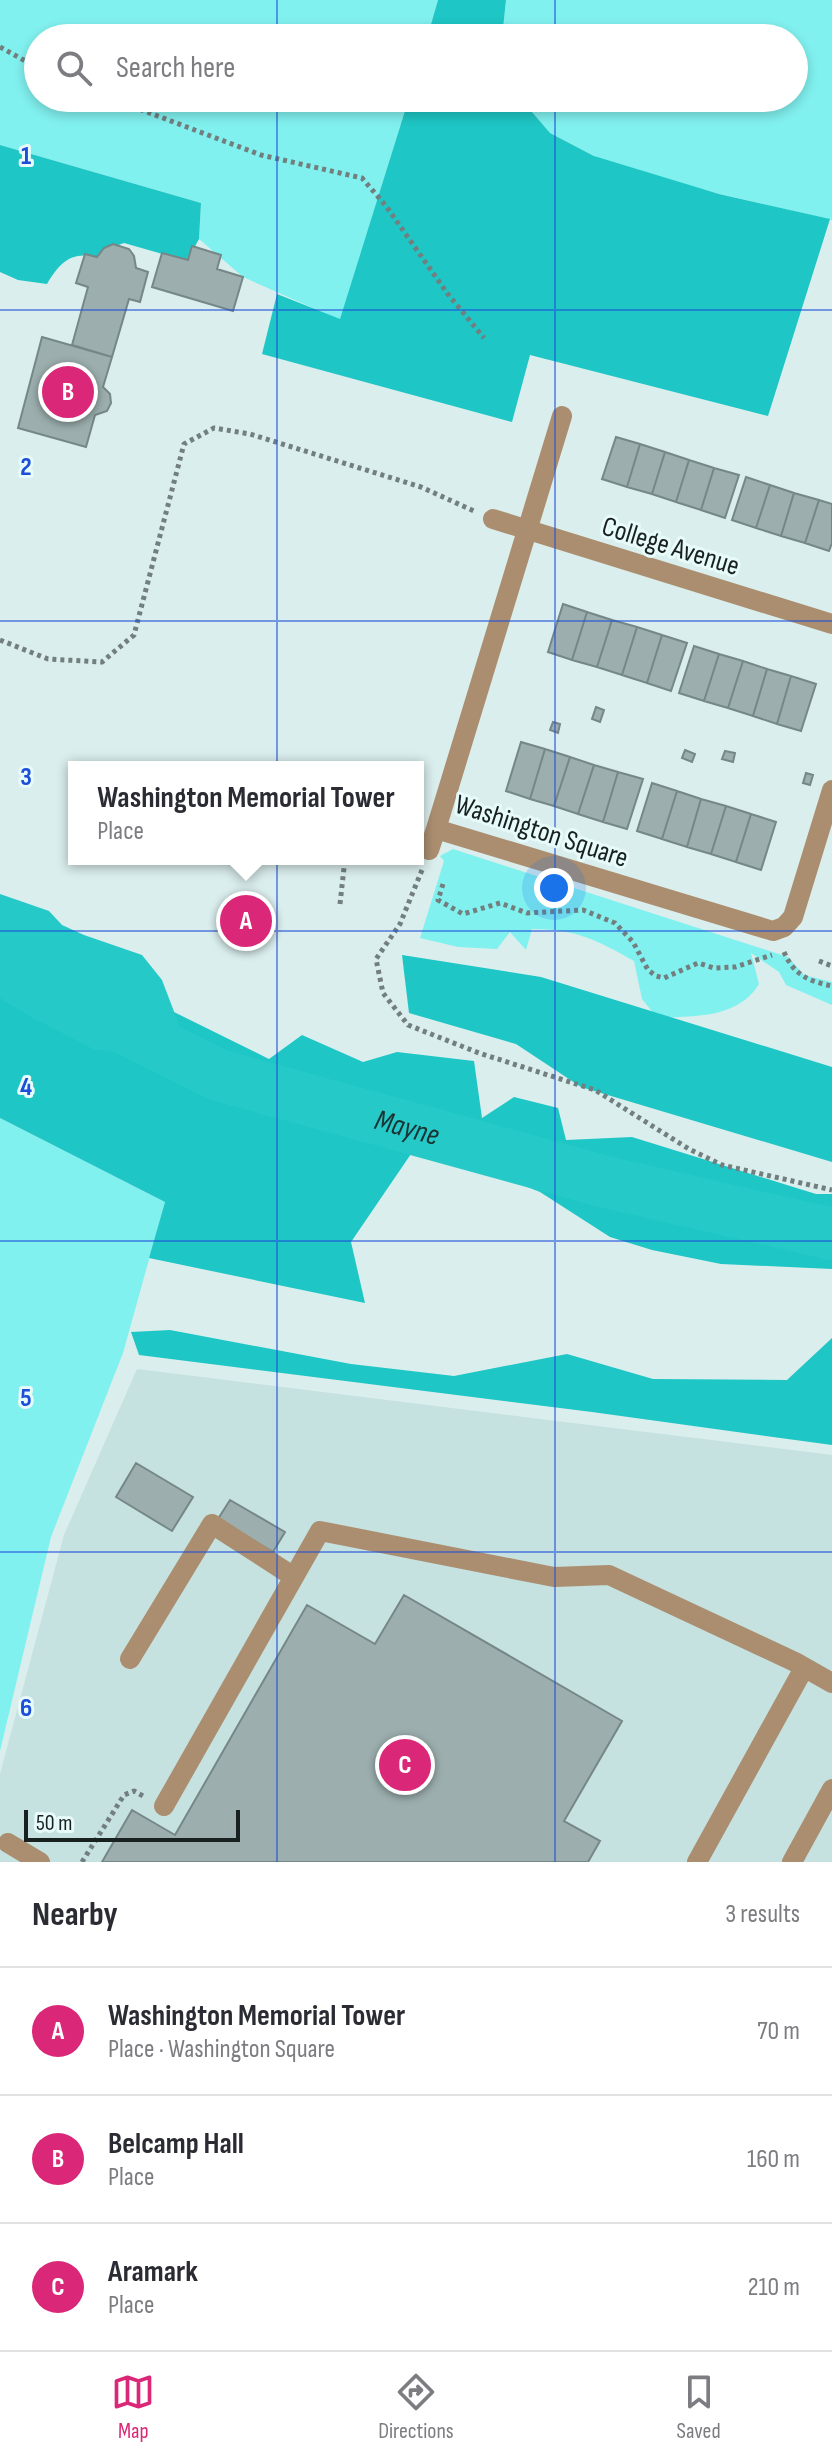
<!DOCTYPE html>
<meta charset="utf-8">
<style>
:root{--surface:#fff;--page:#f2f2f3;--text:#2b2b33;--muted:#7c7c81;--line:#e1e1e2;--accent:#db2777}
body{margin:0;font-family:"Sofia Sans Condensed",sans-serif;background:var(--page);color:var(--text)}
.scale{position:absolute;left:24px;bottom:20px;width:216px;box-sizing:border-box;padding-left:8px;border:4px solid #192020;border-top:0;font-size:22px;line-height:28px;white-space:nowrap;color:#192020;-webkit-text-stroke:6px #e7fbfa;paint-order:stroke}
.you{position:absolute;left:554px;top:888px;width:28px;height:28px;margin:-20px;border:6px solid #fff;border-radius:50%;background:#1a73e8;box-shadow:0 0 0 12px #1a73e833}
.badge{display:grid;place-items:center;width:52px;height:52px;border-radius:50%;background:var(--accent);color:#fff;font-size:26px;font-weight:700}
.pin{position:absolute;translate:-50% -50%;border:4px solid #fff;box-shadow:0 2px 8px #0006}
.popup{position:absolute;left:68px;top:761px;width:356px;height:104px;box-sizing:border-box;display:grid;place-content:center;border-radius:0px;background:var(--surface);filter:drop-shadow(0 2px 6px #0005);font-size:26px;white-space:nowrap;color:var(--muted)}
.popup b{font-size:30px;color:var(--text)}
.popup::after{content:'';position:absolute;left:50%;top:100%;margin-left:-16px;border:16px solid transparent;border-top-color:var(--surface)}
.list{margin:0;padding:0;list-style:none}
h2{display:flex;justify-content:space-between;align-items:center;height:104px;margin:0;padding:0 32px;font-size:34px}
h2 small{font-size:26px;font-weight:400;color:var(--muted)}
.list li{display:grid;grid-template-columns:52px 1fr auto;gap:24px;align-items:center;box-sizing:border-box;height:128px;padding:0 32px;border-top:2px solid var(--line)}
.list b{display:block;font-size:30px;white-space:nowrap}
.list p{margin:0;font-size:26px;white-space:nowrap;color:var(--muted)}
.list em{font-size:26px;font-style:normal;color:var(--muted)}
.icon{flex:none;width:44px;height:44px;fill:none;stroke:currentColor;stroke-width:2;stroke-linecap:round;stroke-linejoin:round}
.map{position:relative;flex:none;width:832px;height:1862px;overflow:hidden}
.search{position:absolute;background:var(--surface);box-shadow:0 4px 12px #0003;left:24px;right:24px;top:24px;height:88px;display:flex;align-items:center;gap:20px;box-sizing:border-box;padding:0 28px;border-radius:44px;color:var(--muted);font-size:30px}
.sheet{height:488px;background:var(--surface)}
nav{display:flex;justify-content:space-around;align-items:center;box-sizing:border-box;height:112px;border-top:2px solid var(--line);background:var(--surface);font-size:22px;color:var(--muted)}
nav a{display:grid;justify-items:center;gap:4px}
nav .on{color:var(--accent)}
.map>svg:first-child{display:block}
.built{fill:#c5e1e0}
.green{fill:#81f1ef}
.forest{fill:#1ec6c5}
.water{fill:#25c9c8}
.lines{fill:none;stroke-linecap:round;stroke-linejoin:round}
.river{stroke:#25c9c8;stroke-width:52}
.building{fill:#9cafae;stroke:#758786;stroke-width:2}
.path{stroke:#727f7e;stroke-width:5;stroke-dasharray:4 4;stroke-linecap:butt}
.minor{stroke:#ab8e6f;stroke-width:20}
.grid{fill:none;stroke:#1d4ed8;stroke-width:2;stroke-opacity:0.55}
.labels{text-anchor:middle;stroke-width:6;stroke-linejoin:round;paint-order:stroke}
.street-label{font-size:28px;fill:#192020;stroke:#e7fbfa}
.water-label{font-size:30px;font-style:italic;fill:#1b3433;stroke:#e7fbfa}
.grid-label{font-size:26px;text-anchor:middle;font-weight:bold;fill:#1d4ed8;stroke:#e7fbfa;stroke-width:6;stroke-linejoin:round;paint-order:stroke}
</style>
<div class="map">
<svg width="832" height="1862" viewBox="0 0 832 1862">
<rect width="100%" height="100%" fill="#daeeed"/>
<path class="built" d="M137 1369 832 1455V1862H0V1774L64 1535Z"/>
<path class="green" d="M0 0H438L427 38H38V98H409L340 320 243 277 199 239 201 203 0 145Z
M506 0H832V220L720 194 612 165 550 133 520 98H794V38H502Z
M453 849 788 957 804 975 832 982V1005L786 985 779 972 751 953 759 984C738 1019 693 1016 657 1018L642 999 634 961C597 940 576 929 532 929L526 950 510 932 497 949 458 947 420 938 444 861 440 856Z
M0 1118 165 1202 123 1353 51 1537 0 1751Z"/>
<path class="forest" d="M438 0H506L502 38H427Z
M409 98H520L550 133 594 156 719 194 830 219 768 416 530 355 512 422 262 354 277 294 340 319Z
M0 145 201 203 199 239 187 261 124 243 113 247 99 258C72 250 60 262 47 284L18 280 0 272Z
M0 926 269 1059 302 1035 363 1062 397 1052 474 1061 482 1118 514 1097 558 1108 566 1140 632 1137 816 1194H832V1269L721 1264 652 1250 610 1237 540 1192 453 1157 413 1151 351 1242 365 1303 149 1258 165 1202 0 1118Z
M402 955 541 977 832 1067V1162L581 1087 516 1044 409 1013Z
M170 1330 351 1364 454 1376 567 1354 653 1379 787 1380 832 1338V1445L592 1412 139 1355 131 1332Z"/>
<path class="water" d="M0 894 49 911 62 925 84 935 142 955 162 980 178 1022 174 1052 95 1050 31 1017 0 998Z"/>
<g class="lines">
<path class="river" id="s1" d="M0 966 218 1075 606 1182 832 1234"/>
</g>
<path class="building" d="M113 244 129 249 134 256 136 268 148 272 140 302 129 299 112 357 72 345 88 287 76 283 85 254 97 257 104 248Z
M192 246 221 255 217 269 243 277 233 311 152 287 162 253 188 260Z
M42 337 112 357 103 387 110 394 111 403 107 411 95 415 86 447 18 428Z
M616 437 640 444 627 487 602 479Z
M640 444 665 452 652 494 627 487Z
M665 452 689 460 676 502 652 494Z
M689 460 714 468 701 510 676 502Z
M714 468 739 475 725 518 701 510Z
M746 477 770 485 756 528 732 520Z
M770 485 794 493 781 536 756 528Z
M794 493 819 500 805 543 781 536Z
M819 500 832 504V543L829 551 805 543Z
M563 604 587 612 572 660 548 652Z
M587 612 612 620 597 667 572 660Z
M612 620 637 627 622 675 597 667Z
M637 627 662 635 647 683 622 675Z
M662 635 687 643 671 691 647 683Z
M694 646 719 654 704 701 679 693Z
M719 654 743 661 728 708 704 701Z
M743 661 767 669 753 716 728 708Z
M767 669 791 676 777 724 753 716Z
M791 676 816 684 801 731 777 724Z
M596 707 604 710 600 722 592 719Z
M553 722 560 724 558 733 550 730Z
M521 742 545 749 530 799 506 791Z
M545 749 570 757 554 806 530 799Z
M685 750 695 754 692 762 682 758Z
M725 751 735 753 733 762 722 759Z
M570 757 594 765 578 814 554 806Z
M594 765 618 772 603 822 578 814Z
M618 772 643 779 627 829 603 822Z
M806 773 813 775 810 785 803 783Z
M652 783 677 791 662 839 637 831Z
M677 791 701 799 687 847 662 839Z
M701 799 726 806 711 854 687 847Z
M726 806 751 814 736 862 711 854Z
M751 814 776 822 761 870 736 862Z
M240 907 252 915H261L252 927 254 935 247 929 233 927 241 914Z
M136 1463 193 1497 172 1531 116 1497Z
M230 1500 285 1532 273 1552 218 1519Z
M404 1595 622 1721 564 1821 600 1841 588 1862H102L132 1810 175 1835 307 1605 375 1644Z"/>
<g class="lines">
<path class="path" d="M0 47 38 68
M110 98 261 155 362 178 386 206 447 293 484 338
M0 640 48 659 102 662 134 635 184 444 214 428 250 434 421 487 474 511
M422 870 400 924 376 959 383 993 408 1025 479 1053 595 1090 689 1149 722 1165 832 1190
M443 884 438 900 463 914 500 903 527 913 583 910 615 923 633 942 648 970 656 976 664 978 698 963 714 968 735 967 772 955
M340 904 345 859
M784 952C794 975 808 981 832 986
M819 961 832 966
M82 1862 124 1795 134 1791 145 1797"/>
<path class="minor" d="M562 416 436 829 773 931 784 927 793 917 832 790
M493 519 832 624
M429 850 436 829
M130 1659 212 1524 294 1577
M164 1806 320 1531 554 1577 609 1575 795 1662 832 1683
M8 1843 40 1862
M697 1862 804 1668
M792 1862 832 1789"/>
</g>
<path class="grid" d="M277 0V38M555 0V38M277 98V1862M555 98V1862M0 310H832M0 621H832M0 931H832M0 1241H832M0 1552H832"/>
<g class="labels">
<g class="street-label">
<text transform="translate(671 545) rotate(17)" y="10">College Avenue</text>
<text transform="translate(542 830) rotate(18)" y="10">Washington Square</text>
</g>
<g class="water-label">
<text dy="10" stroke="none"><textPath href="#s1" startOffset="440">Mayne</textPath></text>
</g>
</g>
<g class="grid-label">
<text x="26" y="164">1</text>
<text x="26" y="475">2</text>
<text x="26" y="785">3</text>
<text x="26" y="1095">4</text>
<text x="26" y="1406">5</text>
<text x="26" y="1716">6</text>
</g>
</svg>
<div class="scale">50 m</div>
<div class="you"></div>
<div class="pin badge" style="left:246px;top:921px">A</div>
<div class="popup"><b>Washington Memorial Tower</b>Place</div>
<div class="pin badge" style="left:68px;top:392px">B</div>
<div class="pin badge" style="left:405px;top:1765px">C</div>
<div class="search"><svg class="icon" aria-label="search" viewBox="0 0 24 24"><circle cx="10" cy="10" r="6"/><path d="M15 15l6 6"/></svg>Search here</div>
</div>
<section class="sheet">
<h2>Nearby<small>3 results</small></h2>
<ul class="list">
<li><span class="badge">A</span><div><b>Washington Memorial Tower</b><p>Place · Washington Square</p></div><em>70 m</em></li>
<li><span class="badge">B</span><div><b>Belcamp Hall</b><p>Place</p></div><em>160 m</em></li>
<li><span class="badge">C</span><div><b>Aramark</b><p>Place</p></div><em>210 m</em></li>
</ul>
</section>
<nav>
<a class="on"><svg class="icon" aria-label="map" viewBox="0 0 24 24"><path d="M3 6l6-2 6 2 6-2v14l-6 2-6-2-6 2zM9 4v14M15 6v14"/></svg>Map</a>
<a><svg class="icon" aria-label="directions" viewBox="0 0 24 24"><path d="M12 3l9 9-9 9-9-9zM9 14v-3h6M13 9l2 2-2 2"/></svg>Directions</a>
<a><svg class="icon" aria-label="saved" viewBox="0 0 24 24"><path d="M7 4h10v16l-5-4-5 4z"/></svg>Saved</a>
</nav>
